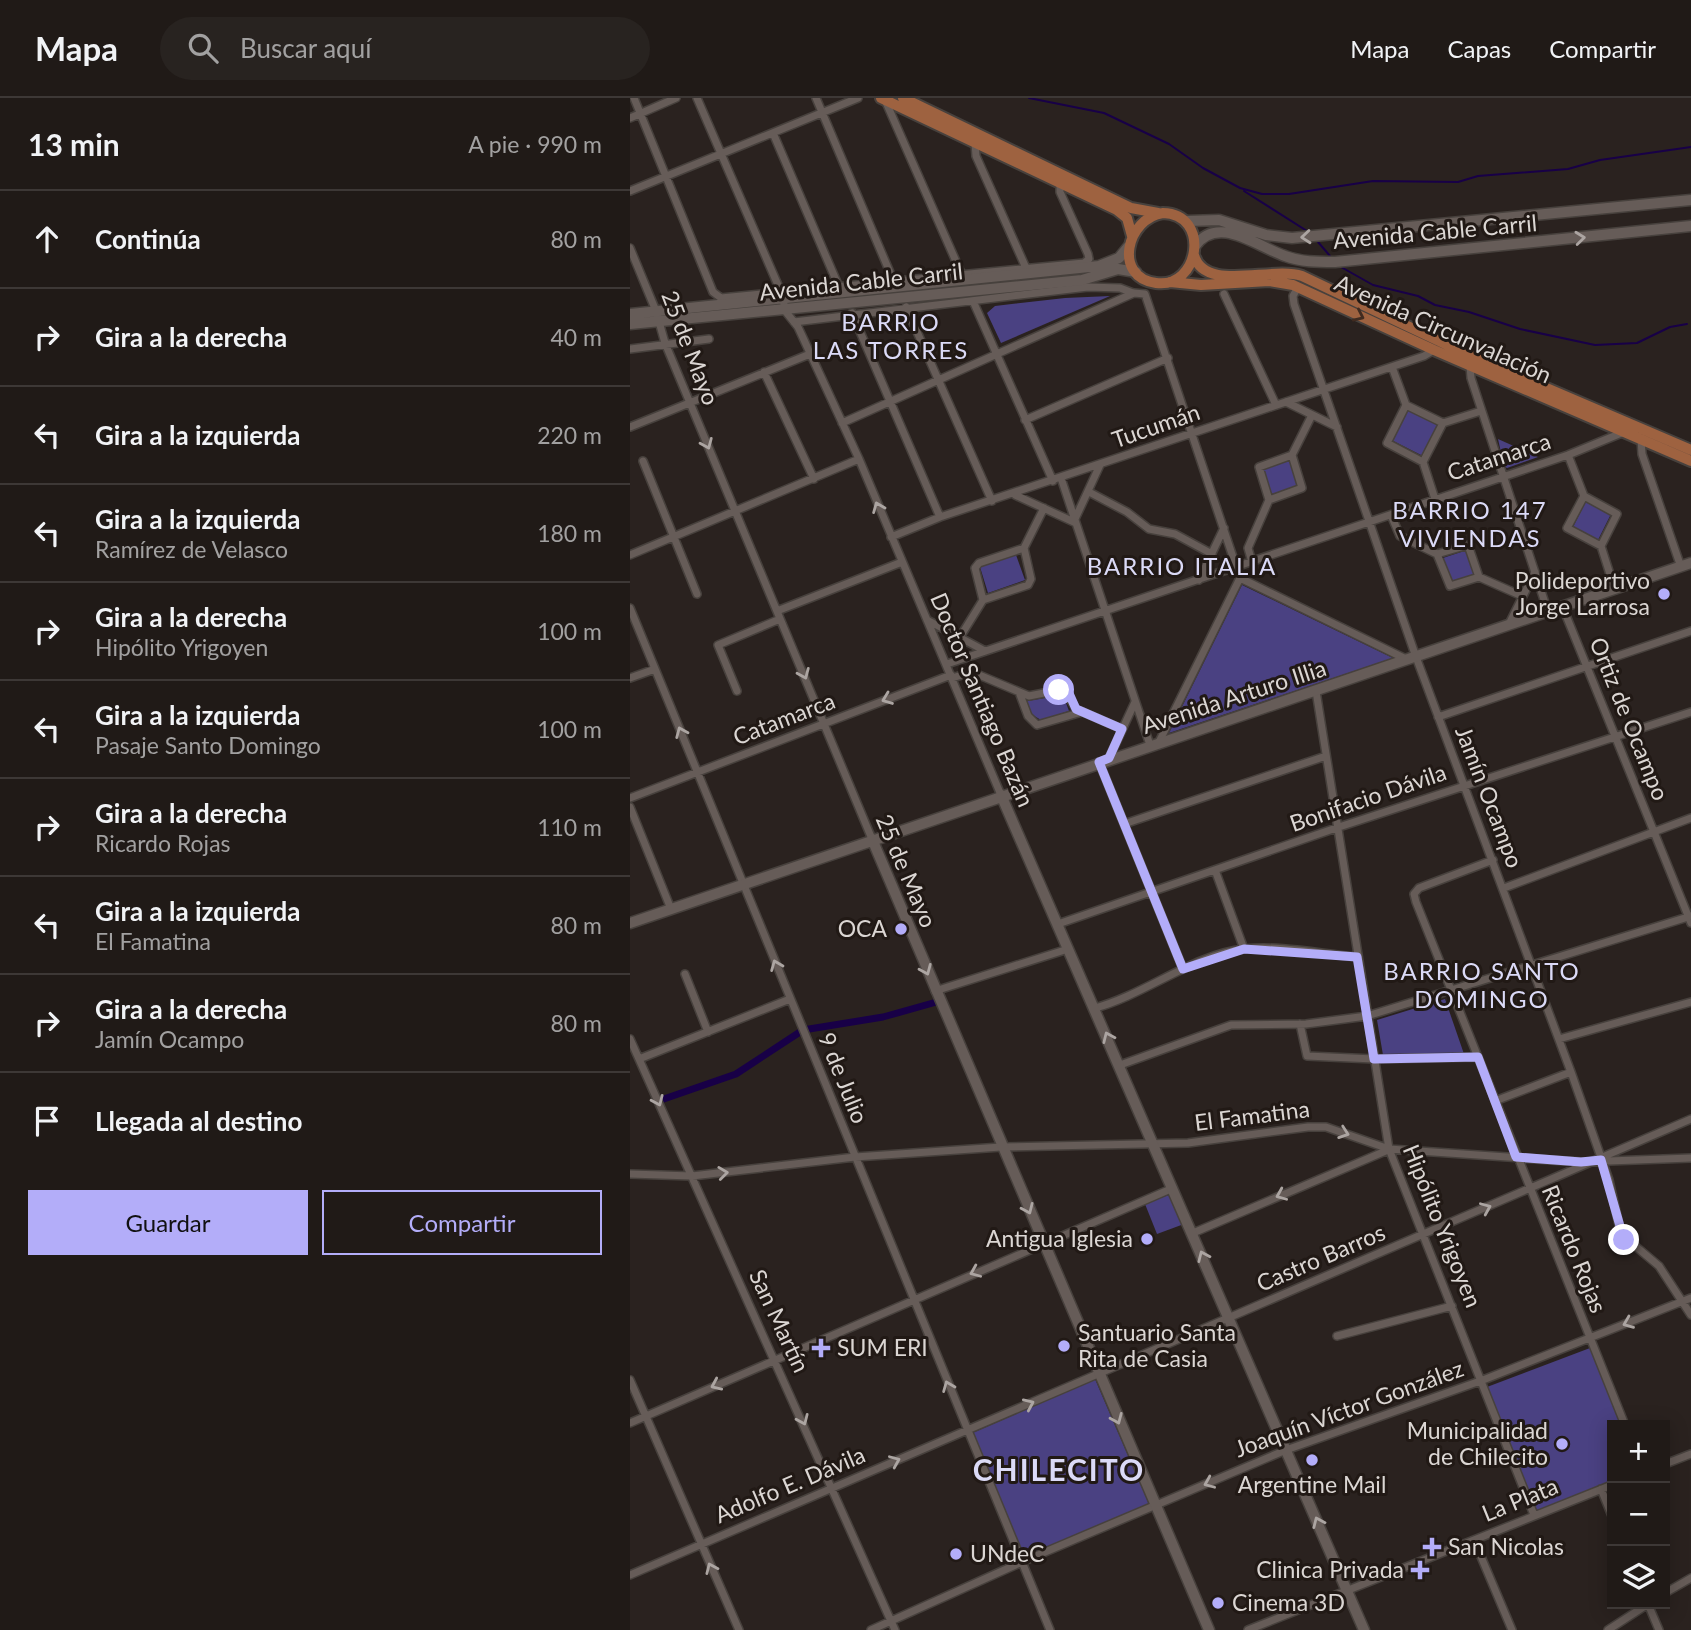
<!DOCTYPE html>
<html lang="es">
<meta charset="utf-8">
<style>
:root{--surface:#201a17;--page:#282320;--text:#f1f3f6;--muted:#a2a1a1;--line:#3d3836;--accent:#b3adf9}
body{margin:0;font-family:Lato,sans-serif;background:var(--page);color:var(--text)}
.controls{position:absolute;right:21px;bottom:21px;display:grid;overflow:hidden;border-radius:0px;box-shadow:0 4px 18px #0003}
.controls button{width:63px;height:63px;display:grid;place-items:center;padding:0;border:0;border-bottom:2px solid var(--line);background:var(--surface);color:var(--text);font:35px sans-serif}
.stop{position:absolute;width:21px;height:21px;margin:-16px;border:5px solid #b3adf9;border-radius:50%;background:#fff}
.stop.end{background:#b3adf9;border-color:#fff;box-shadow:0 2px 7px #0008}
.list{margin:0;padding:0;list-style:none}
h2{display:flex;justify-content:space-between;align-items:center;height:91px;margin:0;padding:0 28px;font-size:30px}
h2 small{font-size:23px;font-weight:400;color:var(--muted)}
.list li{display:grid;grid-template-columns:46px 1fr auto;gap:21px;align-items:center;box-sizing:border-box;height:98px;padding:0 28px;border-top:2px solid var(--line)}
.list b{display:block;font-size:26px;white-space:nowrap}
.list p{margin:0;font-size:23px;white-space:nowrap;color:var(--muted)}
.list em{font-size:23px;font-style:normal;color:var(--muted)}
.actions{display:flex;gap:14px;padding:21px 28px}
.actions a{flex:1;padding:16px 0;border:2px solid var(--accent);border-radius:0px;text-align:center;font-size:24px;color:var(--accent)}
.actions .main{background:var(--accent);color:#111}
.icon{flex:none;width:38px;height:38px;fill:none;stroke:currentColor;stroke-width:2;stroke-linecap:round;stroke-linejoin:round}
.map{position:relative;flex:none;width:1061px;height:1532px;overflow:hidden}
header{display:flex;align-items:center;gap:42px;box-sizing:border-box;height:98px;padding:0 35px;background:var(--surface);border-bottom:2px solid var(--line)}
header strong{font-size:33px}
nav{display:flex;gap:38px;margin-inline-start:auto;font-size:24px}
.search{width:490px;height:63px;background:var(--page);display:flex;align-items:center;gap:18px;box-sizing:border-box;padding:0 24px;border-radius:38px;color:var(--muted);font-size:26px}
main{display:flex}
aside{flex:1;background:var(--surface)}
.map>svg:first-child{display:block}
.green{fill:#4a4182}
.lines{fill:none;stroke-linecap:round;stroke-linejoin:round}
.stream{stroke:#180047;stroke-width:2}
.canal{stroke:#180047;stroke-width:7}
.minor-casing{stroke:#47413d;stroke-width:10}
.secondary-casing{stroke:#47413d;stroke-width:13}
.primary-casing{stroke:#47413d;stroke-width:14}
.minor{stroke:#665c58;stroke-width:7}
.secondary{stroke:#665c58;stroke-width:10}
.primary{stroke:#9e6240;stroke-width:10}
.oneway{stroke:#aca5a2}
.oneway2{stroke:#402b20}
.route{stroke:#b3adf9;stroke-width:9}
.poi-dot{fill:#b3adf9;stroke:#211915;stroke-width:2.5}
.labels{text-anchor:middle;stroke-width:6;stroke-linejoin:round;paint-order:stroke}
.street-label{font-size:23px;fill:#dbd6d3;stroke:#211915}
.poi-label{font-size:23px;fill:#dbd6d3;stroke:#211915;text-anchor:end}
.neighbourhood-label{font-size:24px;letter-spacing:2px;fill:#dbdaf7;stroke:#211915}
.district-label{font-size:30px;font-weight:bold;letter-spacing:2px;fill:#dbdaf7;stroke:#211915}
</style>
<header>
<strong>Mapa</strong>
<div class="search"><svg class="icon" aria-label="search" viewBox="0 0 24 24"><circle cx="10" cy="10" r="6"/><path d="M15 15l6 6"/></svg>Buscar aquí</div>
<nav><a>Mapa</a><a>Capas</a><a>Compartir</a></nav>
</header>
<main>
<aside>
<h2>13 min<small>A pie · 990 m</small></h2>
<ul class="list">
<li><svg class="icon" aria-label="ahead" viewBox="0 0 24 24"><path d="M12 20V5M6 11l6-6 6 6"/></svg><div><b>Continúa</b></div><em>80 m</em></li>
<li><svg class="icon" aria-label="right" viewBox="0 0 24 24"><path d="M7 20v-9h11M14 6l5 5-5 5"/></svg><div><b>Gira a la derecha</b></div><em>40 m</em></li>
<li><svg class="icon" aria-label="left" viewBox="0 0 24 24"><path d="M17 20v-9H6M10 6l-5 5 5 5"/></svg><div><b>Gira a la izquierda</b></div><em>220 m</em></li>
<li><svg class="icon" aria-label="left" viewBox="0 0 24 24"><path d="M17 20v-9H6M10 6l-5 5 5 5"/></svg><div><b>Gira a la izquierda</b><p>Ramírez de Velasco</p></div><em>180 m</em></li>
<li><svg class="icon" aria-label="right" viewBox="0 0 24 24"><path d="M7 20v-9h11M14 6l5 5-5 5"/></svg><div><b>Gira a la derecha</b><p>Hipólito Yrigoyen</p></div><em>100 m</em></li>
<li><svg class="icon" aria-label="left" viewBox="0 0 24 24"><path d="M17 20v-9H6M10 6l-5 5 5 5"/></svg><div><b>Gira a la izquierda</b><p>Pasaje Santo Domingo</p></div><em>100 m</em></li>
<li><svg class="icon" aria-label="right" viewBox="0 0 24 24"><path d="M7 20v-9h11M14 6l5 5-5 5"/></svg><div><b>Gira a la derecha</b><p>Ricardo Rojas</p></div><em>110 m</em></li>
<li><svg class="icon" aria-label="left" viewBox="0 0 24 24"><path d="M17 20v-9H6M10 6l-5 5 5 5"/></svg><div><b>Gira a la izquierda</b><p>El Famatina</p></div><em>80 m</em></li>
<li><svg class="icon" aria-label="right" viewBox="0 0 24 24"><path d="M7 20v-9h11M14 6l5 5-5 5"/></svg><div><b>Gira a la derecha</b><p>Jamín Ocampo</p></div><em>80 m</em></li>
<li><svg class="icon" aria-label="arrive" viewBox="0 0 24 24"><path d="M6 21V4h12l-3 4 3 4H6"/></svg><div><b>Llegada al destino</b></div></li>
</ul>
<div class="actions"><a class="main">Guardar</a><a>Compartir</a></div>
</aside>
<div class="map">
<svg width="1061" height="1532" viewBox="0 0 1061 1532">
<rect width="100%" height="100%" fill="#2a221f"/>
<path class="green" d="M480 198 371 245 357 215 365 208 435 200Z
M776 311 809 326 793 358 761 342Z
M868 341 908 359 877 370 874 368Z
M659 362 668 389 642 398 632 371Z
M956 403 981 416 968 442 943 429Z
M837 452 844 476 821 484 813 460Z
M386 457 395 482 358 495 350 469Z
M612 487 763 560 539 635Z
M433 597 439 613 411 622 401 616 397 603Z
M815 901 834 956 753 957 747 922Z
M541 1096 554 1126 527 1136 515 1106Z
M960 1250 992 1327H982V1383L906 1413 857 1289Z
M465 1281 519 1406 394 1460 340 1336Z"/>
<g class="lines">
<path class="stream" d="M399 0 474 15 539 46 573 70 610 90
M610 90 632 96H659L743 83 828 84 848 78 938 71 970 62 1061 49
M614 93 677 133
M688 144 700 158
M711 169 743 187 788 198 805 207 839 214 890 231 965 247 1007 245 1040 229 1057 226"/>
<path class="canal" d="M28 1003 106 976 173 932 253 919 310 903"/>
<defs>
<path id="minor" d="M4 0 83 194 91 200 454 165 459 161 458 156 430 94V84
M67 0 151 194 156 214 168 229 229 361 371 697
M186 0 264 184
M255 2 332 177
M0 20 46 0
M143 35 209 189
M345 45 346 58 396 170
M0 93 228 0
M0 150 26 213 35 245 242 741
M668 189 663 198 664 206 786 559 941 974 979 1082 991 1136 1029 1168 1061 1217
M594 196 646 307
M343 203 423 383
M276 209 362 403
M222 215 310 419
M164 224 458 189 490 190 503 195
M0 251 79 241
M840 268 841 280 918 514
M762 269 776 307 813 325 851 313
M134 274 184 381
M656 304 707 329
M776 307 757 345 793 364
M395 322 538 260
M212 325 504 195 515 196 610 480 778 562
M0 329 180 256
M1011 341 1012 356 1051 469
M938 357 954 398 987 416 971 448
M13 363 67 496
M431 380 520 647
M459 394 497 414 519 431 545 436 582 456
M385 397 446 425
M954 398 937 430 971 448 985 492
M805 401 793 364 813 325
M639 402 672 390 662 357
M761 417 770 438 807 456 838 447 849 479
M445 421 470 367
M261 439 310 419 794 258 804 252
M807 456 820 488 849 479 892 498
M0 457 229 361
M622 464 618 450 639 402 629 369 662 357 682 317
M569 482 594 430
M353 502 345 470 349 465 394 450
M0 510 420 1532
M933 510 1061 825
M147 513 272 464
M297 522 355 553
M878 528 905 474
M330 539 353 502 398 487 401 481 394 450 414 410
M317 566 938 357 994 334
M0 580 25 571
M322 580 342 574 399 598 434 591 446 611 492 631
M107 593 88 547 150 521
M686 593 759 1051 904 1417
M389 594 398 618 407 627 452 614
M808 619 1061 533
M529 644 610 480
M479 660 505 604
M469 664 553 871
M0 700 321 577
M0 709 41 811
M494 726 696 658
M863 762 789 790 784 796 786 804 995 1327
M585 772 614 851
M874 790 1061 720
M428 826 709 729 1061 614
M55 876 78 934
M305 893 438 851
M465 910C514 897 565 856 614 851 650 847 691 856 727 859
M670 926 677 958 744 961 848 959
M0 941 265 1532
M929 941 1061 904
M9 961 160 901
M490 967 601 927 676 926 737 918 1061 818
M865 1003 941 974
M0 1076 62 1078 225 1059 371 1049 558 1045 678 1029H696L759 1051 951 1064 1061 1060
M563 1135 758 1052
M707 1238 822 1208
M0 1282 109 1532
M0 1325 543 1090
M1035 1366 1061 1356
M971 1391 982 1418
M844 1442 882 1532
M0 1477 1061 1021
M1035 1495 1061 1480
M1018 1506 1029 1532
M241 1532 401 1460 656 1352 853 1282 1061 1200
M618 1532 982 1387
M978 1532 1018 1506"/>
<path id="secondary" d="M558 123 589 122 636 137 662 140 1061 102
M565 148C588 116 626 148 655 158 671 164 687 164 705 164L1061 128
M0 216 469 168 489 160 498 149
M0 226 452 182 488 171 506 174
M371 697 734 1532
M242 741 579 1532
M0 825 1061 465"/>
<path id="primary" d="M251 0 487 112 497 120 502 138
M273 0 501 110 528 115
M533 115C581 116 570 191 526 185 482 179 497 120 533 115Z
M564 157C574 195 641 168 672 178L828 252 1061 352
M540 184 571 187 639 183 663 187 804 252 1061 363"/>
</defs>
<use href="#minor" class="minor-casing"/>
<use href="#secondary" class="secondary-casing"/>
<use href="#primary" class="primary-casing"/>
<use href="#minor" class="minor"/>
<use href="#secondary" class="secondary"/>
<use href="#primary" class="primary"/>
</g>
<defs><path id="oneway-chevron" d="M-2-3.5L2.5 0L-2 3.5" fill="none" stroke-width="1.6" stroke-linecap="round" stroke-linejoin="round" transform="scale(1.75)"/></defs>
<g class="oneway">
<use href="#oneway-chevron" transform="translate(676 139) rotate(175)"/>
<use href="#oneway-chevron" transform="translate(950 140) rotate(-6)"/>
<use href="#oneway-chevron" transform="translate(77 346) rotate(67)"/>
<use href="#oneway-chevron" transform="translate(248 409) rotate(-112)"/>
<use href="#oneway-chevron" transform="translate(174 576) rotate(67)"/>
<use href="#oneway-chevron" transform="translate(257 601) rotate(159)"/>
<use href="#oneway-chevron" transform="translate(51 634) rotate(-113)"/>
<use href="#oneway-chevron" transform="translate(146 867) rotate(-112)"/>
<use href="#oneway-chevron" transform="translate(296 872) rotate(67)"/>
<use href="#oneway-chevron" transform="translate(478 939) rotate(-114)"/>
<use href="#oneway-chevron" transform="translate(28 1003) rotate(66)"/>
<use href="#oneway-chevron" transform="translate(714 1035) rotate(19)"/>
<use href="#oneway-chevron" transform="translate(93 1075) rotate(-7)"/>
<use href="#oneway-chevron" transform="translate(651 1097) rotate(157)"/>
<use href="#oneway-chevron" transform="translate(856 1110) rotate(-23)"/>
<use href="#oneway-chevron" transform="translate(398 1111) rotate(66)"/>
<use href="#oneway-chevron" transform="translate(573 1158) rotate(-114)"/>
<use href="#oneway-chevron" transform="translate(345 1174) rotate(157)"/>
<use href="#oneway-chevron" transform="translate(998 1225) rotate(158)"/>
<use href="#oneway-chevron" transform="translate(86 1287) rotate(156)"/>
<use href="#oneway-chevron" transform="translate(318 1288) rotate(-112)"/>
<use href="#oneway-chevron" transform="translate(399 1306) rotate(-24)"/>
<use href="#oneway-chevron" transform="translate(487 1321) rotate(67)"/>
<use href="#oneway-chevron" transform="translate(173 1322) rotate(66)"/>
<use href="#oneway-chevron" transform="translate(265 1363) rotate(-23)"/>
<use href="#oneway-chevron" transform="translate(579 1385) rotate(157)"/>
<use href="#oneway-chevron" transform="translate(688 1424) rotate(-114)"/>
<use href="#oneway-chevron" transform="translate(81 1470) rotate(-114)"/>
</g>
<use class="oneway2" href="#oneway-chevron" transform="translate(729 218) rotate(25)"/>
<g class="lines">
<path class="route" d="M429 592 438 593 446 611 492 631 479 660 469 664 553 871 614 851 727 859 744 961 848 959 886 1059 951 1064 971 1062 994 1142"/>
</g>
<g class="poi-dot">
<circle cx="1034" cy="496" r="7"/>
<circle cx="271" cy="831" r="7"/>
<circle cx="517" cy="1141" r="7"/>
<circle cx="434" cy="1248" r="7"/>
<path d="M187.5 1239.5h7v7h7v7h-7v7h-7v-7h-7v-7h7z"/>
<circle cx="932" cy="1346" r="7"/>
<circle cx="682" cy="1362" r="7"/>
<path d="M798.5 1438.5h7v7h7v7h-7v7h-7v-7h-7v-7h7z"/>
<circle cx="326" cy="1456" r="7"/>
<path d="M786.5 1461.5h7v7h7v7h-7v7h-7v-7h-7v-7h7z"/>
<circle cx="588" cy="1505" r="7"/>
</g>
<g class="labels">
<g class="street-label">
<text transform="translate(805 134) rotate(-5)" y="8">Avenida Cable Carril</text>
<text transform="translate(231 184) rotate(-6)" y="8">Avenida Cable Carril</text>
<text transform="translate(813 231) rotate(24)" y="8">Avenida Circunvalación</text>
<text transform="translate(60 250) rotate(69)" y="8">25 de Mayo</text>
<text transform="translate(526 328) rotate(-19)" y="8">Tucumán</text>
<text transform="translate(869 359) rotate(-18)" y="8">Catamarca</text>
<text transform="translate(604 599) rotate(-18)" y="8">Avenida Arturo Illia</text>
<text transform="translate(352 602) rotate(67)" y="8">Doctor Santiago Bazán</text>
<text transform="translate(154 621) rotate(-21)" y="8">Catamarca</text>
<text transform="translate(999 621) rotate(68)" y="8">Ortiz de Ocampo</text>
<text transform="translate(859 699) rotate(69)" y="8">Jamín Ocampo</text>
<text transform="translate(738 700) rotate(-19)" y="8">Bonifacio Dávila</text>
<text transform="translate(276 773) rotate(67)" y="8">25 de Mayo</text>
<text transform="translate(213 980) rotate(68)" y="8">9 de Julio</text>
<text transform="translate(622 1018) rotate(-7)" y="8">El Famatina</text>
<text transform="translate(812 1128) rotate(68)" y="8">Hipólito Yrigoyen</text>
<text transform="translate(944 1151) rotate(68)" y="8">Ricardo Rojas</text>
<text transform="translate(691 1160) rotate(-23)" y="8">Castro Barros</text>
<text transform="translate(149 1223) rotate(65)" y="8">San Martín</text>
<text transform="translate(719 1311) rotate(-20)" y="8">Joaquín Víctor González</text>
<text transform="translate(160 1387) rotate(-23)" y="8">Adolfo E. Dávila</text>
<text transform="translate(890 1402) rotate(-22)" y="8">La Plata</text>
</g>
<g class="poi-label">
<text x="1020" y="491">Polideportivo<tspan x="1020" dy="26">Jorge Larrosa</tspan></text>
<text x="257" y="839">OCA</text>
<text x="503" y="1149">Antigua Iglesia</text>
<text x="448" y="1243" text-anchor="start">Santuario Santa<tspan x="448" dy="26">Rita de Casia</tspan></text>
<text x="207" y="1258" text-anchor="start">SUM ERI</text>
<text x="918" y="1341">Municipalidad<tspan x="918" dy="26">de Chilecito</tspan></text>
<text x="682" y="1395" text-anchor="middle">Argentine Mail</text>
<text x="818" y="1457" text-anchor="start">San Nicolas</text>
<text x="340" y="1464" text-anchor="start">UNdeC</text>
<text x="774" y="1480">Clinica Privada</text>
<text x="602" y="1513" text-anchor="start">Cinema 3D</text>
</g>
<g class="neighbourhood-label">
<text x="261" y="233">BARRIO<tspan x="261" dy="28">LAS TORRES</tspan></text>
<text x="840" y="421">BARRIO 147<tspan x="840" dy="28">VIVIENDAS</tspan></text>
<text x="552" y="477">BARRIO ITALIA</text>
<text x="852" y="882">BARRIO SANTO<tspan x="852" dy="28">DOMINGO</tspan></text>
</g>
<g class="district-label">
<text x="429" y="1383">CHILECITO</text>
</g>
</g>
</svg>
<div class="controls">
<button>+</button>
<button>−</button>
<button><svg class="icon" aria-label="layers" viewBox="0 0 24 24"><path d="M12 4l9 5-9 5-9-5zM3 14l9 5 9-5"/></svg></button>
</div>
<div class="stop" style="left:429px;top:592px"></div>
<div class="stop end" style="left:994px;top:1142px"></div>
</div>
</main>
